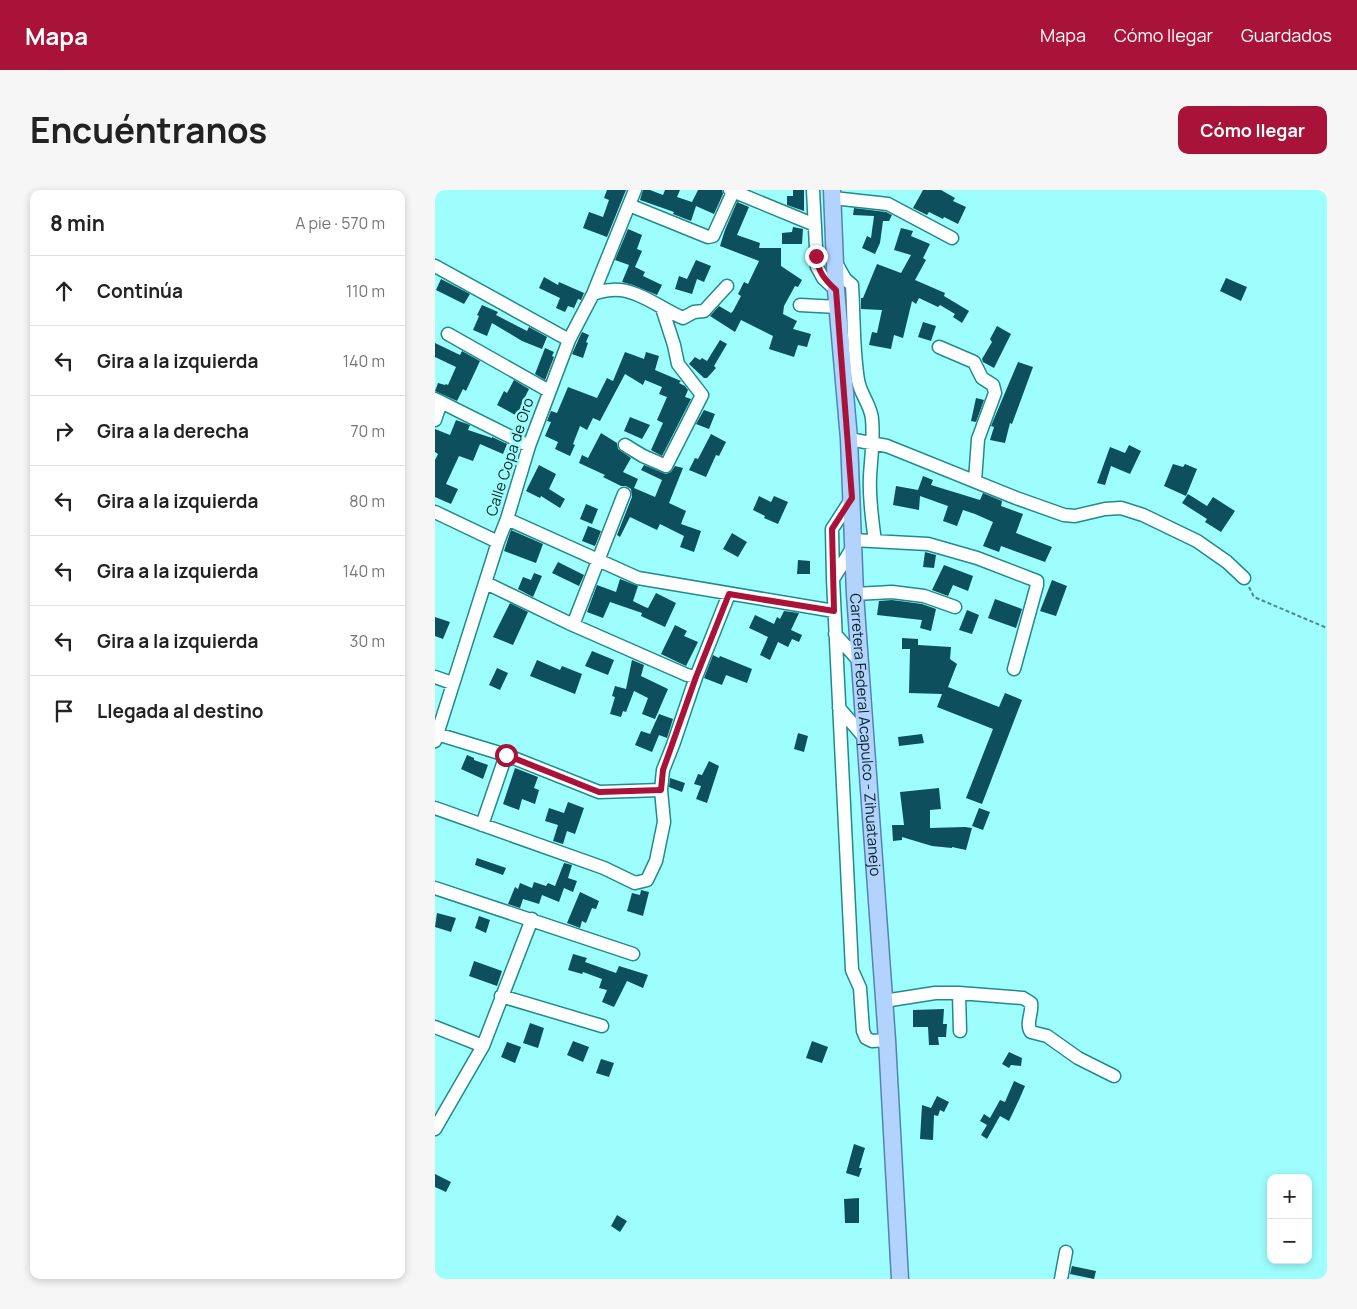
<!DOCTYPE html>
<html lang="es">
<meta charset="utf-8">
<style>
:root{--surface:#fff;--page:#f6f6f6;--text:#222;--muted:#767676;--line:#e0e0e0;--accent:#a91239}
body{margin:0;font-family:Manrope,sans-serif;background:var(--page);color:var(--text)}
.controls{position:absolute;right:15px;bottom:15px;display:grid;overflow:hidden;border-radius:10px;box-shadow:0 2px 8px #0003}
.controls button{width:45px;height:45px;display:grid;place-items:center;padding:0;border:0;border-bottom:1px solid var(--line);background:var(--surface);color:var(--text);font:25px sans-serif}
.stop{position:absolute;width:15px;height:15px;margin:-11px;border:4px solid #a91239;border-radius:50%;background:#fff}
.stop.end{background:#a91239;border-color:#fff;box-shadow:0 1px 5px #0008}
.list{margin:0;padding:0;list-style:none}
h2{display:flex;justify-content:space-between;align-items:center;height:65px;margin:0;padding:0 20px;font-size:21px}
h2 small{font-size:16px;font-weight:400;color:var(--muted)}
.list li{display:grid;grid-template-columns:32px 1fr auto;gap:15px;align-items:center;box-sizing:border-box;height:70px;padding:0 20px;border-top:1px solid var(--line)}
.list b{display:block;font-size:19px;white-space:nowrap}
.list em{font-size:16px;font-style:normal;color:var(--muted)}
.icon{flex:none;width:28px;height:28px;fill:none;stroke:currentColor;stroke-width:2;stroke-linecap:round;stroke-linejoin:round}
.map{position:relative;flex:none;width:892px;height:1089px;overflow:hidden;border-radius:10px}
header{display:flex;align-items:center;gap:30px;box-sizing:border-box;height:70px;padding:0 25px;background:var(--accent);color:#fff}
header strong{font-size:24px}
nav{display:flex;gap:28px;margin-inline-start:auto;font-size:18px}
.intro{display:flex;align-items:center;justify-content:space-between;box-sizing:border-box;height:120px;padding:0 30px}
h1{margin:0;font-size:35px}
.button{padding:12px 22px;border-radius:10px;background:var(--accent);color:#fff;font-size:18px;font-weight:700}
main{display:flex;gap:30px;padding:0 30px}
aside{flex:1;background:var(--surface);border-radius:10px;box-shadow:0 2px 8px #0003}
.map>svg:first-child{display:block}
.building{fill:#0d4f5d}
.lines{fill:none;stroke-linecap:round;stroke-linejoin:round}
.minor-casing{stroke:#218a8a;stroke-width:15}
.major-casing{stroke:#5483b1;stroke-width:19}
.path{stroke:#4d8a8a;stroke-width:2;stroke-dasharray:4 2.5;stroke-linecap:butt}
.minor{stroke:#fff;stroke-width:12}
.major{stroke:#b2d3fe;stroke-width:16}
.route{stroke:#a91239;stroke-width:6}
.labels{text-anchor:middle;stroke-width:5;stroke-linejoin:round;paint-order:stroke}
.street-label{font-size:15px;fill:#042323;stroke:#9efefd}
</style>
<header>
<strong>Mapa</strong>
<nav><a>Mapa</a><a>Cómo llegar</a><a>Guardados</a></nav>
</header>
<div class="intro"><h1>Encuéntranos</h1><a class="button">Cómo llegar</a></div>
<main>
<aside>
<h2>8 min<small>A pie · 570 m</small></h2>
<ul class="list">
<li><svg class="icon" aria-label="ahead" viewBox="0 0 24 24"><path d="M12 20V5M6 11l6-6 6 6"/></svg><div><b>Continúa</b></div><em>110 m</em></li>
<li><svg class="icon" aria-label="left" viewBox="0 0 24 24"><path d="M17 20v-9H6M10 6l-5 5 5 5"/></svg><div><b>Gira a la izquierda</b></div><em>140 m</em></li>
<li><svg class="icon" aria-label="right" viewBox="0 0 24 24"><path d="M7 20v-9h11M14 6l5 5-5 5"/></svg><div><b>Gira a la derecha</b></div><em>70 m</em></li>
<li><svg class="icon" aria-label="left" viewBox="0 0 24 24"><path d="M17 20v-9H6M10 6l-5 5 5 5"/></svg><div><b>Gira a la izquierda</b></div><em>80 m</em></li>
<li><svg class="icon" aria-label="left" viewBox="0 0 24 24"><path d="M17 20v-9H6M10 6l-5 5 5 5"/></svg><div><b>Gira a la izquierda</b></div><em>140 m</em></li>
<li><svg class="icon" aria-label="left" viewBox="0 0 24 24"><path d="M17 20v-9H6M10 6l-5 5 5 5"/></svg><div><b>Gira a la izquierda</b></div><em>30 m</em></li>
<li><svg class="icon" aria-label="arrive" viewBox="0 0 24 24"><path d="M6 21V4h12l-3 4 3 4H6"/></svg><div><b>Llegada al destino</b></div></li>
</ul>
</aside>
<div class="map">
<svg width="892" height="1089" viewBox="0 0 892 1089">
<rect width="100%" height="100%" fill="#9efefd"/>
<path class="building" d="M172 0H191L172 47 148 38 154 22 168 27 174 10 169 8Z
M208 0H215L228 5 230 0H245L242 7 257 12 263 0H287L288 4 279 24 261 16 256 31 238 24 239 22 205 10Z
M358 0H369V21L352 15V6H358Z
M488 0H506L520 8 518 11 531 17 523 34 509 27 508 29 494 22 492 25 478 18Z
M302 12 314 17 302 45 325 53 324 58H346V76L367 90 363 97 360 96 349 116 348 124 362 131 358 139 376 144 372 157 363 155 359 167 334 159 338 146 306 130 300 142 275 126 284 116 296 123 298 121 306 106 303 104 309 92 313 94 324 71 285 56 290 40Z
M419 18 451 22 457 25 454 31H448L445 53 440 64 427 58 432 46 436 48 439 26 418 25Z
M358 37 368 39 367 54H347V43L357 42Z
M466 38 478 41 476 46 495 54 488 68 491 70 480 90 510 103 509 106 534 121 527 133 518 127 520 124 505 115 503 117 484 108 481 114 477 111 468 148 459 145 456 159 434 155 437 142 442 143 447 120 426 119V108H428L442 74 466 83 476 65 459 60Z
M193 39 207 45 202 59 207 61 200 77 210 82 208 86 227 95 222 105 198 95 187 92 194 75 180 70Z
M261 70 276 76 269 92 262 89 257 104 240 99 244 86 252 89Z
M109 87 123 95 124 92 149 103 146 110 143 109 139 118 133 116 130 122 121 118 125 108 104 98Z
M791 88 812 97 806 111 785 101Z
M6 89 35 104 29 114 1 100Z
M47 115 63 122 61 125 92 141 94 137 112 147 107 159 87 151 57 133 52 146 38 140 44 126 42 125Z
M488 132 501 136 496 151 483 147Z
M562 136 576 144 559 178 548 172 547 169 557 152 555 149Z
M147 142 154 145 151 152 153 153 148 168 137 164Z
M285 150 292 154 279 176 281 178 272 188H269L254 174 260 167 265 170 267 168 272 171Z
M0 153 25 165 27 161 45 171 31 201 28 199 22 211 0 201 3 193 10 195 11 194 13 195 21 177 0 167Z
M110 158 119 162 117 166 119 167 110 190 100 184Z
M190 162 209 169 211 162 224 166 220 180 246 191 244 193 250 196 253 200 250 207 256 209 227 266 216 260 228 233 222 230 232 207 224 204 227 197 210 190 208 195 190 184 165 231 158 228 152 240 145 236 138 254 140 255 135 266 120 259 123 252 110 246 116 232 112 231 116 221 122 223 133 197 162 208 172 188 178 191Z
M583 172 598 177 577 234 575 233 570 253 555 250 559 237 556 236Z
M79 190 94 199 88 211 93 214 86 228 62 215 69 201 72 203Z
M541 208 549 210 541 232 536 231Z
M269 220 280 224 274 239 261 234Z
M195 227 215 235 207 249 189 241Z
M21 230 35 235 33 240 57 248V247L72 254 68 264 45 254 38 271 24 266 11 294 23 299 16 314 0 307V270L3 264 0 262V239L15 245Z
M166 243 182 253 183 259 196 268 188 282 203 289 199 298 220 307 227 290 206 280 209 275 231 284 236 282 240 276 248 278 234 313 251 321 246 334 266 341 259 362 245 357 249 346 225 334 222 340 195 327 185 347 182 345 197 307 196 299 191 296H186L168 287 170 285 144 273 147 265 153 268Z
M276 244 291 252 284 266 281 265 271 287 254 280 260 268 263 269Z
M694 255 706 261 695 284 676 276 670 295 662 293 675 257 690 263Z
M738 274 748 277 750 274 762 279 751 306 729 296Z
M104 275 121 284 114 299 130 309 125 318 106 306 105 308 91 301Z
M488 286 498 290 496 295 545 310 548 303 567 311 566 316 588 324 581 343 617 357 610 372 566 356 564 362 548 356 558 332 540 324 528 320 522 336 508 331 513 316 485 306 484 320 458 315 461 296 483 300Z
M753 304 772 316 778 307 800 321 786 342 770 332 772 329 747 313Z
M324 306 336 312 339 306 353 312 343 334 329 328 330 326 318 320Z
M151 314 163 319 157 334 145 329Z
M153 336 166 341 160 356 147 351Z
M76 340 108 354 101 373 69 361Z
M297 343 312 352 303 367 288 359Z
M490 362 501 365 499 378 488 377Z
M363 370 375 371V384H362Z
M123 372 149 385 144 396 117 383Z
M509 375 538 386 533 401 518 395 513 406 497 400Z
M99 383 107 386 98 407 83 399 88 387 96 390Z
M185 389 203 396 198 411 210 417 213 418 221 403 241 413 230 437 206 426 207 423 175 412 168 428 152 422 162 395 181 402Z
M617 390 632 396 621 426 605 421Z
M560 409 587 419 581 438 553 428Z
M457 410 487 414 501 419 496 441 485 438 487 430 442 425 444 411Z
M75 413 93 422 78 455 58 447Z
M532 420 544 425 537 444 524 440Z
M349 421 364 423 356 440 367 445 364 452 357 449 353 457 343 452 335 470 325 465 333 447 314 438 320 425 339 434 342 427 345 429Z
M0 427 15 432 8 449 0 446Z
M240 435 252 441 249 446 263 452 251 476 226 464Z
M467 448 483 449V455L516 457 515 469 522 474 513 497 564 517 570 503 587 510 547 614 531 608 558 539 502 517 507 504 474 503 475 459H467Z
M157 461 179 470 173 485 150 476Z
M278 465 284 468 285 466 317 479 312 493 291 485 287 495 269 488Z
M102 470 125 480 127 476 147 484 140 504 95 486Z
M197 470 209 475 206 486 233 499 220 529 207 524 213 508 199 501 191 522 188 521 186 527 175 524 180 507 177 506 180 496 191 499Z
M62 478 73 483 65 500 54 495Z
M224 524 238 529 232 548 224 545 217 562 200 555 206 541 215 544Z
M363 543 373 546 369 562 359 559Z
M487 544 489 553 464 556 463 547Z
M32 565 39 568V570L53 575 48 589 26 579Z
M274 571 284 576 272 613 261 609 266 596 259 594 263 584 267 585Z
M80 578 103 587 99 598 104 600 100 614 87 609 84 620 68 614Z
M235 588 250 593 247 602 234 597Z
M504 598 506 619 495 620V638L530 637 537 638 531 660 517 657V658L497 656 467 647V650L458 651 457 635H469L465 602Z
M133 612 149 618 140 644 132 641 128 654 118 651 123 635 110 631 114 618 129 623Z
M544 618 555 622 548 640 537 636Z
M42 668 71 678 68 685 40 675Z
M129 673 137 675 133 688 142 691 138 702 129 698 124 712 107 705 104 714 88 709 85 718 73 714 80 697 83 699 85 693 97 698 99 692 111 696 113 693 120 696Z
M206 700 214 702 208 726 192 721 197 703 205 705Z
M145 702 164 711 161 719 157 718 151 733 147 731 145 738 132 733Z
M2 723 21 728 16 742 0 737Z
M44 726 55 730 51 743 40 738Z
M138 764 152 768 150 772 181 783 184 776 213 785 208 798 192 791 179 817 167 812 172 800 164 798 167 789 148 782 147 784 133 780Z
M39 771 67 781 62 796 34 786Z
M509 819 508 834H512L511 847H503L504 855H494L493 837H478V820Z
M95 833 109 838 103 858 88 853Z
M138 851 154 857 148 872 132 865Z
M377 851 393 857 387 873 371 868Z
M72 852 86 857 80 873 66 867Z
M574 862 587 868 586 876 576 875 574 878 567 874Z
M166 869 179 873 174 887 161 883Z
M579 891 590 896 584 910 574 931 565 926 552 949 546 945 552 935 545 931 549 924 555 928 565 910 570 912Z
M502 906 514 912 509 922 505 920 503 926 499 925 498 950 485 949 487 915 496 918Z
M419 954 430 958 424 978H427L424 987 411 983Z
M0 984 16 992 11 1002 0 997Z
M424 1008V1033H410L409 1009Z
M182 1025 192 1031 185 1042 176 1036Z
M637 1076 661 1081 659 1089 635 1084Z"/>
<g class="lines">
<defs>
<path id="minor" d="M295 0 380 35
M378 0 382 77 388 88 401 100
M398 8 453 14 517 48
M194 15 273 47 278 46 298 2
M401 73 410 89 417 95C419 127 418 159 423 190 425 204 436 215 437 229 439 249 436 267 435 287 434 308 437 330 440 351
M0 76 134 150
M158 104C164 102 171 100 177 100 202 98 226 119 248 128L259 122 269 121 292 96
M365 115 403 117
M13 144 114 201
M504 157 539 172 547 188 558 195 560 203 543 249 540 291
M0 209 94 256
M0 230 6 212
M414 249 452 256 581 308 629 325 640 326 670 319 686 318 708 325 762 351 792 372 809 388
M190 255 208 266 231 276 267 205 243 174 239 155 227 118
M0 322 63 352
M72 329 203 388 399 421
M418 350 493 354 542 368 602 391V395L579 479
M418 357 398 389 417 780 425 798 428 841 431 848 437 851 452 850
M398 389 397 339 417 308
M51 393 138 435 252 485 261 487
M420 404 457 402 489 406 520 417
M138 435 189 304
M400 444 425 472
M0 487 17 493
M404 518 430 548
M2 544 71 565 164 602 226 600
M0 551 63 352 72 329 94 256 134 150 158 104 200 0
M0 618 169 678 200 693 212 690 221 671 229 632 226 600 228 580 238 555 261 487 294 404
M47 635 71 565
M0 698 198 764
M524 803 525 841
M66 806 167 836
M449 811 500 803H524L588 808 596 813C598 823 590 833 596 842L612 846 643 868 679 886
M0 837 48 856
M0 939 48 856 97 729
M626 1089 631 1062"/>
<g id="major">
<path id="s1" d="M397 0 401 100 414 249 420 404 452 850 465 1089"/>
</g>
</defs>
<use href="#minor" class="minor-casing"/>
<use href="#major" class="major-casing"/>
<path class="path" d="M814 397 819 407 892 438"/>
<use href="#minor" class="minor"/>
<use href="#major" class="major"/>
</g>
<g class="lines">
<path class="route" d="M71 565 164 602 226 600 228 580 261 487 294 404 399 421 397 339 417 308 401 100C390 90 383 82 381 66"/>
</g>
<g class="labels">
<g class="street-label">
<text transform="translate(75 267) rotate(-72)" y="5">Calle Copa de Oro</text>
<text dy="5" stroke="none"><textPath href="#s1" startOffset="546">Carretera Federal Acapulco - Zihuatanejo</textPath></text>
</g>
</g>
</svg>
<div class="controls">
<button>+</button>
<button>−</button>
</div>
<div class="stop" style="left:71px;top:565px"></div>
<div class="stop end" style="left:381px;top:66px"></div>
</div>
</main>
